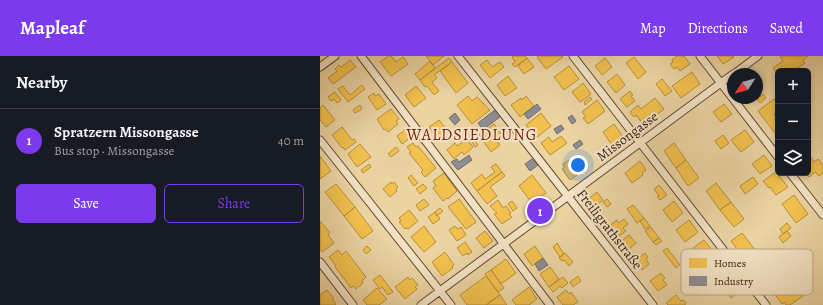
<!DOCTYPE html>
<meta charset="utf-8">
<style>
:root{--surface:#171b24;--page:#242831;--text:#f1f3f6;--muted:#9ea1a6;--line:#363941;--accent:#7c3aed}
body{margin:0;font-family:Alegreya,serif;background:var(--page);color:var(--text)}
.controls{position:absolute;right:12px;top:12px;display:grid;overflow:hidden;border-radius:6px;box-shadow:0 2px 6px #0003}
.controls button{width:36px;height:36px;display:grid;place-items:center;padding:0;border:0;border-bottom:1px solid var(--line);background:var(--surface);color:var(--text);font:20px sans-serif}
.compass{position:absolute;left:407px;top:12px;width:36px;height:36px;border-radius:50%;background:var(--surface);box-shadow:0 2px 6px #0003;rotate:234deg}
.you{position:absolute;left:258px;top:109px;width:14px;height:14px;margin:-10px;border:3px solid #fff;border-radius:50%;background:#1a73e8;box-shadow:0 0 0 6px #1a73e833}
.badge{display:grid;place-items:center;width:26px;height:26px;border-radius:50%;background:var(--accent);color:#fff;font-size:13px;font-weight:700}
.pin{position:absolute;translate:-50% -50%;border:2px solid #fff;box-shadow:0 1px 4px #0006}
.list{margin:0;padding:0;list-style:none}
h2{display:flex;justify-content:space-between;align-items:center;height:52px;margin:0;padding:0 16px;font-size:17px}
h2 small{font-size:13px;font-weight:400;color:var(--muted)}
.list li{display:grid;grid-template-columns:26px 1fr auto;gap:12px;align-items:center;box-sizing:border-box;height:64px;padding:0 16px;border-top:1px solid var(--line)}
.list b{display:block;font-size:15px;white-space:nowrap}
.list p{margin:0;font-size:13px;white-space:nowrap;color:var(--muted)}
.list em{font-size:13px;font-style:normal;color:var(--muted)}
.actions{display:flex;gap:8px;padding:12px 16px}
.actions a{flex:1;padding:9px 0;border:1px solid var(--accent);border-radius:6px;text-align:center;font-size:14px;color:var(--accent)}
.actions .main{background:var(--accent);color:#fff}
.icon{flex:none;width:22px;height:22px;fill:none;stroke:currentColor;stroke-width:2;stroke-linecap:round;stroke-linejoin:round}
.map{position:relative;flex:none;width:503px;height:249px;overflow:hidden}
header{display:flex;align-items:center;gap:24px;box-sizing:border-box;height:56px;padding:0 20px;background:var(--accent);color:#fff}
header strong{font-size:19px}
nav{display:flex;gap:22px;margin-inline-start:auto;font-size:14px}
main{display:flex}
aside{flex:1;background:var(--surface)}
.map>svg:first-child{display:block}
.homes{fill:#f2c14e;stroke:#b98f3b}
.industry{fill:#8d8d92;stroke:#726b6b}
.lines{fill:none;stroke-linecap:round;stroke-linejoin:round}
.street-casing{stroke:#624934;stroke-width:9}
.street{stroke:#f2e2c3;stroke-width:7}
.labels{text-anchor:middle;stroke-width:4;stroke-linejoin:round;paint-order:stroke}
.street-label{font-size:14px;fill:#341b10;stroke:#f2e2c3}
.quarter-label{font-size:16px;letter-spacing:1px;fill:#7a1f14;stroke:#f2e2c3}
.key{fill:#f2e2c3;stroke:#b9a68d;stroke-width:1}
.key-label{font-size:11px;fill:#341b10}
</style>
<header>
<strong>Mapleaf</strong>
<nav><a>Map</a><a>Directions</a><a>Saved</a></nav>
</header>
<main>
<aside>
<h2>Nearby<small></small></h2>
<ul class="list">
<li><span class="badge">1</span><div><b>Spratzern Missongasse</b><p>Bus stop · Missongasse</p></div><em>40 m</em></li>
</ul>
<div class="actions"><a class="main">Save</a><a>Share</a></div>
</aside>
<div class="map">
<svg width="503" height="249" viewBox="0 0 503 249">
<rect width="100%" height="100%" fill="#ebd3a2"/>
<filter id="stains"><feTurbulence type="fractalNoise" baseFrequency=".005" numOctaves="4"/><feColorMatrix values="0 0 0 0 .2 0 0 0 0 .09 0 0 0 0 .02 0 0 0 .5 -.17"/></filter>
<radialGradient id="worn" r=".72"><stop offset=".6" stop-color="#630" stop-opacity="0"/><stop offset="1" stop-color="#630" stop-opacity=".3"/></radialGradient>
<path class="homes" d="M68 0H71L76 6 83 1 88 8 71 20 60 6Z
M106 0H124L113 9Z
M194 0H205L207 2 195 11 192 8 195 6 192 1Z
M218 0H242L243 1 226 13 217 1Z
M357 0H364L370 8 360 15 357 11 354 13 350 8 353 6 352 4Z
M397 0H413L414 1 403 8Z
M460 0H488L483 4 485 7 474 15H458V19L453 12 463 5Z
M314 1 326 16 318 23 306 7Z
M129 2 132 6 114 19 117 22 112 26 119 35 114 39 107 30 105 31 100 24Z
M207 2 214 11 204 18 198 10Z
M285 2 292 11 282 19 275 10Z
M30 4 36 11 13 28 8 22 17 15 15 13 19 9 21 11Z
M167 4 172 11 180 6 184 11 170 22 160 9Z
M110 5 115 12 100 24 95 18Z
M132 6 148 27 136 37 120 15Z
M249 10 259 23 244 34 234 21Z
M372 16 380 28 361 42 352 30Z
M297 18 305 29 296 37 287 26Z
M188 20 197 32 185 40 177 29Z
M342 23 352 35 345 40 336 28Z
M437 25 443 33 437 37Z
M263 27 271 38 260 46 252 36Z
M42 29 45 33 28 46 18 33 23 30 30 39Z
M96 30 106 42 94 51 85 39Z
M310 35 313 39 311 40 315 45 307 51 300 43Z
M15 36 21 44 17 47 14 43 11 45 8 41Z
M54 37 55 40 59 38 66 48 57 54 48 41Z
M443 38 446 42 440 47 437 43Z
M148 40 152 45 157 41 170 54 152 68 137 49Z
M206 40 214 50 200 61 191 49 201 42 202 44Z
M270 41 272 43 265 49 264 46Z
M335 42 344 53 324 69 316 59 314 61 310 56 318 49 321 53Z
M454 43 458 48V54L454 58 458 63V74L455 77 438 55Z
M277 44 285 55 268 68 263 62 266 61 262 56Z
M404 48 412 58 401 66 393 56Z
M3 49 15 64 6 71 0 64V52Z
M40 49 42 53 35 57 33 54Z
M71 53 79 63 76 65 78 68 68 76 66 73 64 74 57 63Z
M221 57 231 70 216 82 206 69Z
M119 64 127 74 117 82 109 71Z
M174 68 184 82 178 86 180 89 171 96 159 79Z
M294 68 306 85 295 93 283 76Z
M22 71 32 84 34 83 36 86 25 94 23 91 22 92 12 79Z
M86 73 92 80 82 88 77 80Z
M425 74 434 86 421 96 411 84Z
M403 79 409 87 401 93 395 85Z
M241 80 247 87 230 99 221 87 229 81 232 86Z
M154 82 158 89 155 91 151 84Z
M147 83 153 91 144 99 142 96 134 103 127 94 135 87 137 90Z
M93 87 96 91 98 90 116 112 105 121 101 116 103 114 89 97 91 96 87 91Z
M354 87 366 104 356 112 344 95Z
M40 88 51 101 37 111 28 98Z
M76 91 79 95 71 101 68 98Z
M488 98 494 106 498 103 503 109V117L499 120 495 116 489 121 486 117H488Z
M444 99 452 110 440 118 432 108Z
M0 100 11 115 0 123Z
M254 103 263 115 250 124 242 113 245 111 243 108 249 104 251 106Z
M366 104 379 122 368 130 356 112Z
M320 105 326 114 322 117 323 119 312 127 305 117Z
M49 108 51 111 43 117 41 114Z
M176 108 182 116 157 135 151 127 162 118 165 123 175 116 171 111Z
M182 116 185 120 170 131 177 140 167 148 157 135Z
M456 116 468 131 456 139 450 131 449 132 443 125Z
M124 117 137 135 128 143 127 142 123 145 113 132 116 130 113 125Z
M91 119 98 127 94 130 88 122Z
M212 119 226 137 212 147 199 130Z
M433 121 438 128 425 138 420 130Z
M71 126 72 128 74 126 78 131 76 133 77 135 70 141 63 133Z
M396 127 411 146 400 154 386 135Z
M16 128 35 151 24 160 5 136Z
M103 128 107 132 100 138 96 133Z
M339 129 347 139 340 144 337 141 339 140 334 133Z
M277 136 283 144 273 152 267 144Z
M474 139 488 158 476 167 462 148Z
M104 143 109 149 100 155 96 149Z
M139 143 156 166 146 173 128 151Z
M217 143 220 147 212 153 208 148 211 146 212 147Z
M287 143 291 148 287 151 283 146Z
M178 144 183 152 186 150 191 157 189 158 192 161 182 168 174 158 177 157 170 150Z
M192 145 197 152 193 155 188 148Z
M354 145 363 157 352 166 343 154Z
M411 146 424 163 414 171 400 154Z
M313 149 324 162 317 167 307 153Z
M35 151 53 175 42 183 24 160Z
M120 152 123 155 117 160 115 156Z
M89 154 98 165 88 173 86 172 85 173 79 166 81 165 79 162Z
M115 156 120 163 113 168 108 161Z
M324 162 330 170 325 173 320 165Z
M304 163 308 168 303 172 306 175 299 180 297 177 294 180 288 171 297 164 299 167Z
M369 164 378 176 365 186 356 174Z
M0 165 10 177 8 179 14 187 2 196 0 193Z
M467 167 471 172 463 178 460 173Z
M104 170 116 186 104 196 91 181Z
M135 170 138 173 141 171 146 179 137 185 129 174Z
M331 171 339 182 333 186 325 175Z
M165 175 173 185 164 192 156 182Z
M467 175 471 180 463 187 459 181Z
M422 177 436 195 425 203 411 185Z
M309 179 316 187 307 195 300 186Z
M339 182 342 185 336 189 333 186Z
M384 184 395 198 384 206 373 192Z
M145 186 152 196 148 199 147 197 143 200 137 192Z
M237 187 244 198 240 201 233 191Z
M47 190 51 194 46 198 43 194Z
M215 190 223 202 212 210 204 198Z
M347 192 360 209 356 212 343 195Z
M18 194 22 199 26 195 46 221 42 225 43 227 36 233 34 230 31 232 15 211 16 210 9 201Z
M125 196 134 209 132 211 133 212 122 220 112 206Z
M245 197 253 206 249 210 244 204 242 205 239 202Z
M325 197 328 201 326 203 329 208 322 214 315 205Z
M186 203 196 217 181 228 171 214Z
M230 211 239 223 229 231 220 218Z
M171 214 184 232 178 236 165 218Z
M341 217 345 222 343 224 347 229 338 235 330 225Z
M60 219 73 236 68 239 62 231 60 233 53 224Z
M166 220 180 239 166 249H147L140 239Z
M258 220 261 225 253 231 250 226Z
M88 221 90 224 92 222 98 229 95 231 97 233 85 243 75 231Z
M243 221 248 227 242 232 240 230 233 236 229 231Z
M412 223 421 234 411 242 402 231Z
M467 225 472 233 476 230 483 240 470 249H466L465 246 462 248 453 236Z
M209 231 217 243 209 249H196L192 244Z
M57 232 67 243 59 249H47L43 244Z
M7 234 13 241V244L16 248 15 249H1L0 248V239Z
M246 234 249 238 251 236 258 246 253 249H243L237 241Z
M180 239 187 249H166Z
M356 239 361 245 363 244 366 247 365 249H348L346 247Z"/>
<path class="industry" d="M217 48 221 53 208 63 204 58Z
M175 54 181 60 163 74 158 67Z
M135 57 140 64 135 69 129 62Z
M252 59 256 65 252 68 248 62Z
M241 69 244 73 237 78 234 73Z
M260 84 263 88 256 93 253 89Z
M149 99 152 104 138 114 131 106 137 103 139 106Z
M212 103 218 109 210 115 205 108Z
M223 202 228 209 219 215 215 208Z"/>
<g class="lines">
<defs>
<path id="street" d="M41 0 230 249
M138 0 333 249
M253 0 446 249
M380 0 458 101
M0 11 15 0
M414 18 438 0
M0 84 131 249
M470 117 503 159
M0 206 33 249
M101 249 413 18"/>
</defs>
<use href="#street" class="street-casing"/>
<use href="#street" class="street"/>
</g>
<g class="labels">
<g class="street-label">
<text transform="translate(307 80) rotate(-37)" y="5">Missongasse</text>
<text transform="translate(290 173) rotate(52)" y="5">Freiligrathstraße</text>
</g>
<g class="quarter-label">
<text x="152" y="84">WALDSIEDLUNG</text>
</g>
</g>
<rect x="361" y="193" width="132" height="46" rx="6" class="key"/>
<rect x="369" y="202" width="18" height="10" fill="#f2c14e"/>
<rect x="369" y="220" width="18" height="10" fill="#8d8d92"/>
<g class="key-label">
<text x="394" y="211">Homes</text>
<text x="394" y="229">Industry</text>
</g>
<rect width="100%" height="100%" filter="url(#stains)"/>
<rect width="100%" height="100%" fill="url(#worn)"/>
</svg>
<div class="controls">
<button>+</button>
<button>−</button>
<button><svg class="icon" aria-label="layers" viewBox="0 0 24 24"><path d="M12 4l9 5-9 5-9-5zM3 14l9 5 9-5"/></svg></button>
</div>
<svg class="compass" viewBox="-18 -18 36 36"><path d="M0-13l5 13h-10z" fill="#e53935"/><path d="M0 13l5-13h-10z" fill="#9ea1a6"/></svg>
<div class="you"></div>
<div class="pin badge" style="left:220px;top:155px">1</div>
</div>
</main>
